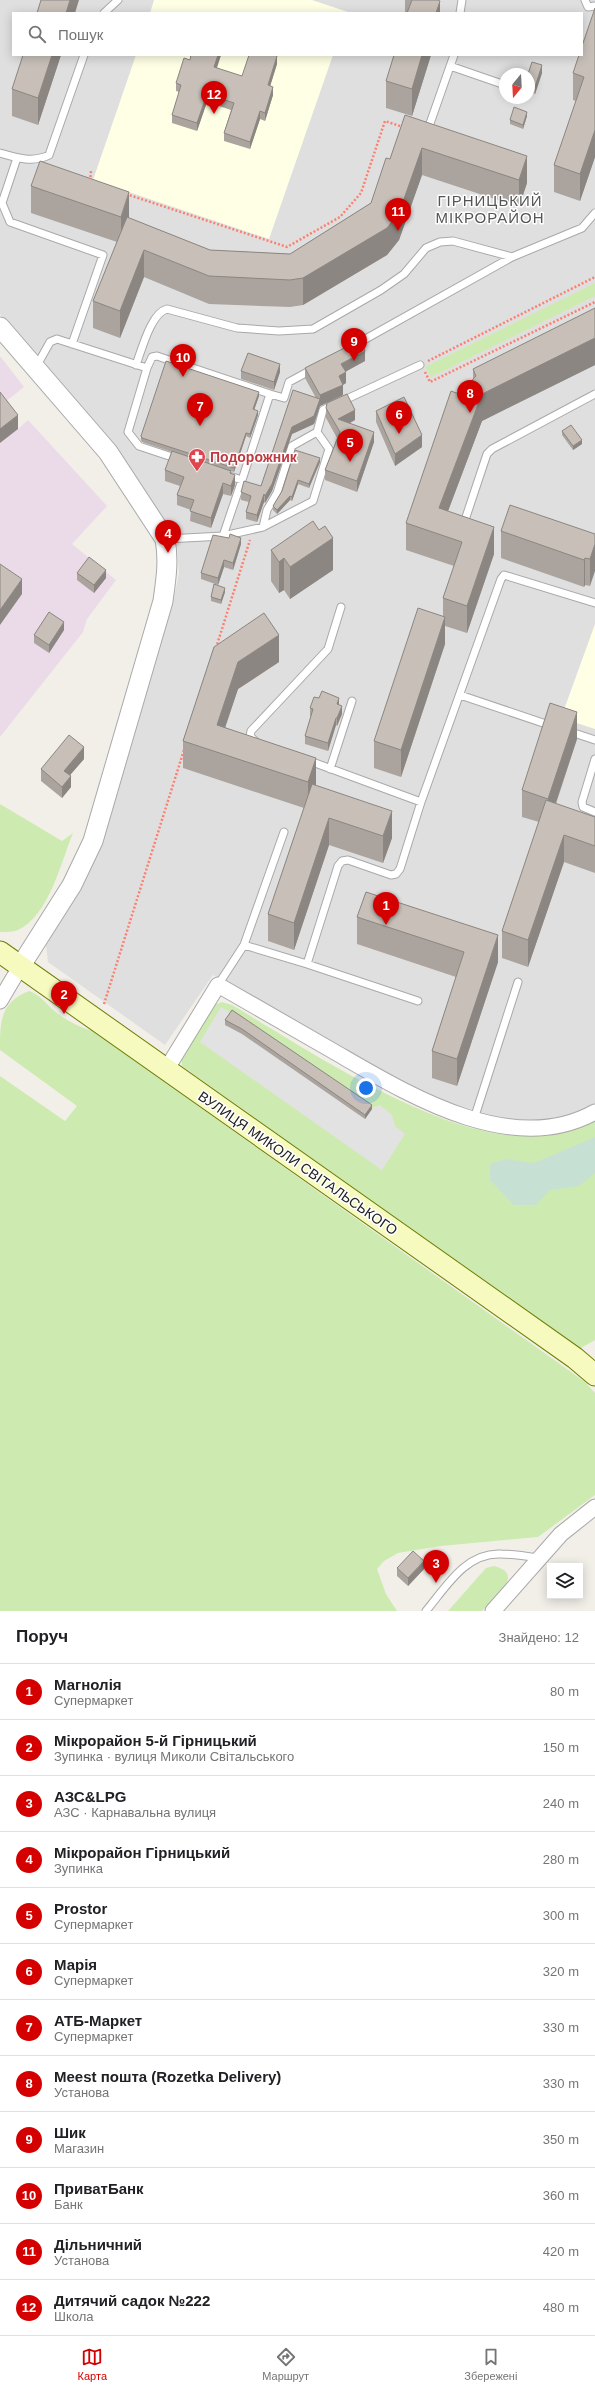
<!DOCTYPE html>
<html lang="uk">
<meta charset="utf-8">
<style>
:root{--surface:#fff;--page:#f6f6f6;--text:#202124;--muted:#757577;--line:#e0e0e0;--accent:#d40000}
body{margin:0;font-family:Arial,sans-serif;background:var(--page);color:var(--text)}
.controls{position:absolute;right:12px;bottom:12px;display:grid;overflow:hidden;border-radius:0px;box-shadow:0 2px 10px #0003}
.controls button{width:36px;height:36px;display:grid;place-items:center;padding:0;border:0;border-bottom:1px solid var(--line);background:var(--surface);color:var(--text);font:20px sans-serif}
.compass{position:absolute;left:499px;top:68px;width:36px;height:36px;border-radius:50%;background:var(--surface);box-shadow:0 2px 10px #0003;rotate:198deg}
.you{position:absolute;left:366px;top:1088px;width:14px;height:14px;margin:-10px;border:3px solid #fff;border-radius:50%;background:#1a73e8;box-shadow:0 0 0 6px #1a73e833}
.badge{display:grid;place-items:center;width:26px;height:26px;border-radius:50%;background:var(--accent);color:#fff;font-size:13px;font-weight:700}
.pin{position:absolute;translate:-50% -33px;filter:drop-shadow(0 1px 2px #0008)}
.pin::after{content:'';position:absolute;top:21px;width:14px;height:12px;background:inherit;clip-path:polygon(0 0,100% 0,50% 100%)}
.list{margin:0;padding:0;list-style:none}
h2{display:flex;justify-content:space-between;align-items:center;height:52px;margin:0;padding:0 16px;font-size:17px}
h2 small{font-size:13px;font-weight:400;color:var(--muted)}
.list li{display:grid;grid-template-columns:26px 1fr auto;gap:12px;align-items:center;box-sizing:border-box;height:56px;padding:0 16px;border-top:1px solid var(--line)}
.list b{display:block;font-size:15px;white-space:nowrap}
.list p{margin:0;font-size:13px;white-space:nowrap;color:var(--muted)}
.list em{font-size:13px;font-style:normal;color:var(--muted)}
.icon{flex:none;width:22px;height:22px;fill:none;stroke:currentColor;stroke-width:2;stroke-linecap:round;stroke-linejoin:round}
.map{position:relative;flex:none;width:595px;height:1611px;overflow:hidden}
.search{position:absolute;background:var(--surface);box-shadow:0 2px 10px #0003;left:12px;right:12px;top:12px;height:44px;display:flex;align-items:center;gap:10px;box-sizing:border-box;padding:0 14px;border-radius:0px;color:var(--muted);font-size:15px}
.sheet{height:724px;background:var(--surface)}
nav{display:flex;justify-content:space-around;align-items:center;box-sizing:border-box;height:56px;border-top:1px solid var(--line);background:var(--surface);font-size:11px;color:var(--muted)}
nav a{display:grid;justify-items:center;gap:2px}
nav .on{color:var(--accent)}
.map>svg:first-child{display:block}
.residential{fill:#e0dfdf;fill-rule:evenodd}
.industrial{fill:#ebdbe8}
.education{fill:#ffffe5}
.grass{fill:#cdebb0}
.wetland{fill:#c6e0d4}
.parking{fill:#e2e2e2}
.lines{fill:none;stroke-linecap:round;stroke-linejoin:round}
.service-casing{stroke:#a9a9a9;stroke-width:9}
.minor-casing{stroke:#a9a9a9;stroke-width:17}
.tertiary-casing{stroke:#a9a9a9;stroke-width:21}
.secondary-casing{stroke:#707d05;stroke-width:23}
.path{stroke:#fa8072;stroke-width:2.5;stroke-dasharray:2 2;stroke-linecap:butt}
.service{stroke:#fff;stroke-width:7}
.minor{stroke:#fff;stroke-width:15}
.tertiary{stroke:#fff;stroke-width:19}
.secondary{stroke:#f7fabf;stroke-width:21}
.wall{fill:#aba49e}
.shaded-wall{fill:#8b8681}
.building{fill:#c7bfb8;stroke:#8b8681}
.labels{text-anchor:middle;stroke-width:3;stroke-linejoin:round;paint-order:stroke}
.health-label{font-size:14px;font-weight:bold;fill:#be3a42;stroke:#fff;text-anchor:start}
.street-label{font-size:14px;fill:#222;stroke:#fff}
.neighbourhood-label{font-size:15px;letter-spacing:1px;fill:#555;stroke:#fff}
</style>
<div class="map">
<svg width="595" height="1611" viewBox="0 0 595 1611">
<rect width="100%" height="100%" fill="#f2efe9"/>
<path class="residential" d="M0 0H595V1104L580 1112 551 1120H525L496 1117 436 1098 410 1088 213 975 165 1045 48 962 46 945 101 844 174 598 179 573 177 544 172 532 115 447 0 314ZM13 13H582V55H13ZM505 74H529V98H505Z"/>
<path class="industrial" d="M0 356 24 387 0 406Z
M0 407 18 429 28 420 107 506 72 544 116 580 87 619 83 632 0 737Z"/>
<path class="education" d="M154 0H312L348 12 150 13Z
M136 55H333L269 239 93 180Z
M595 624V729L561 718Z"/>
<path class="grass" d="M595 283V296L431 377 425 367Z
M0 804 62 841 73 833C61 862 49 916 18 930 13 932 6 932 0 932Z
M29 991C41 996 43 1000 51 1008 63 1019 78 1027 93 1031L585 1382 595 1393V1495L538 1537 441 1546 398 1553 384 1561 377 1569 386 1594 397 1611H0V1076L65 1121 77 1106 0 1050C0 1022 0 1002 29 991Z
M222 1002 232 1005C308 1050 436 1136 525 1136 549 1137 574 1131 595 1119V1340L579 1349 182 1066 181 1056 214 1005Z
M494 1566C527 1574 493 1599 482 1611H448L486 1568Z"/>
<path class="wetland" d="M595 1137V1173L579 1186 550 1190 536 1205H514L490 1180V1164L506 1159 534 1163Z"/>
<path class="parking" d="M221 1007 261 1031 372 1108 380 1105 392 1115 395 1126 405 1134 382 1170 200 1042Z"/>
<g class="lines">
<defs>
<path id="service" d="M585 0 588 7 595 6
M104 13 118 0
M460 13 462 0
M450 66 505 85
M427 132 454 55
M0 153C17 158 33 163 49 155L84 55
M17 158 2 203 10 222 103 255 72 344
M353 346 512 257 582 228 595 213
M136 365C142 349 151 313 167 309L237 328 279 331 313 329 381 290 404 274 426 248 440 242 453 241 512 257
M36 367 50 342 57 339 147 368 152 357 157 356 270 394 242 480 226 475
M147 368 128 432 139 446 178 459
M270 394 284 398 289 382 313 369
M463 526 487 454 492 449 595 394
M263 527 267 510 277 493 292 446 317 432 323 410 420 365
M223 536 263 527 313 501 329 449 317 432
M166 539 223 536 242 480
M460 695 552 726
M568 731 595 740
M256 742 250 736 251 731 328 649 341 607
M595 759 582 802 583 807 595 812
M307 760 421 802
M330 769 352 701
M244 945 284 832
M307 964 418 1001
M218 985 244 945 307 964 338 866 342 861 348 860 391 875 396 874 400 869 421 802 501 579 504 575 595 603
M474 1119 518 982
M426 1611C446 1587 466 1552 501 1554 513 1554 526 1556 538 1558"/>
<path id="minor" d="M0 1001 20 967
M166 1070 218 985C257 1007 295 1029 333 1051 406 1093 511 1159 595 1112
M493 1611 561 1534 595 1507"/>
<path id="tertiary" d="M0 327 108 452 165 539C169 561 166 579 163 601L93 841 72 885 20 967"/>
<path id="secondary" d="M0 952 575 1358 595 1375"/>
</defs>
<use href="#service" class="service-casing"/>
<use href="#minor" class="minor-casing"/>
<use href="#tertiary" class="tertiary-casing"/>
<use href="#secondary" class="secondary-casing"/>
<path class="path" d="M90 181 91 171
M126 194 287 247 340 217 361 193 385 121 403 127
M428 361 595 277
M425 372 430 382 595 302
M216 648 250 540
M104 1004 184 750"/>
<use href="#service" class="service"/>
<use href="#minor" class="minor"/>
<use href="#tertiary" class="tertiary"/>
<use href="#secondary" class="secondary"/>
</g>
<path class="wall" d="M405 0H438L440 13H405Z
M595 8V157L580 201 554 192V165L576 101 573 100V73Z
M61 55 38 125 12 116V89Z
M191 55H221L217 68 242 76 277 64 270 86 273 95 265 121 260 119 250 149 224 141V133L231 110 207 102 197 131 172 123V115L179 92 176 91V83L190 60Z
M394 55H431L412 116 386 108V81Z
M542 73 535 94 529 92V74Z
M405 115 527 183 519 207 422 175 399 240 387 255 303 305 290 307 209 304 144 277 120 338 93 328V301L117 242 31 213V186L129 218 210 250 290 254 371 203 390 159Z
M527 116 523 129 510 124V120Z
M595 308V365L482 421 448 511 494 554 467 633 445 626V644L401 777 374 768V741L443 617V598L454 566 406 550V523L459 394 473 380V369Z
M365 361 345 372 346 383 343 385V395L320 406V405L314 424 292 434 272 491 265 503 264 502 257 522 246 519V512L249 502 241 500V492L261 486 293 390 316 398 305 378V368Z
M241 371 280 372 274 390 241 379Z
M259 396 254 410 258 415 250 438 246 436 234 472 231 471V474L235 485 231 496 223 494 211 528 190 521 191 510 177 505V495L180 486 165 481V470L172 452 142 442 141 440V436Z
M326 408 355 420 350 423 374 442 357 492 325 480V470L337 438 326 418Z
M376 411 422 447 395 466 376 422Z
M562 431 582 444 573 450 562 435Z
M320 462 309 488 298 484 292 501 290 500 277 514 273 510V506L282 491Z
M501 531 595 534 590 586 585 585 584 587 501 558Z
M241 544 233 570 224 567 218 585 201 579V573Z
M271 550 333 570 290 599 284 590 279 593 271 581Z
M77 573 106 578 94 593 77 580Z
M225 592 221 604 211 601V597Z
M64 630 49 653 34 643V635Z
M214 647 279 662 238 689 225 727 316 785 392 838 383 863 329 845 294 950 268 941V914L304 808 183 768V741Z
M339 705 342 714 337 726 336 725 328 751 305 744V736L311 716H310V708Z
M577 739 556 804 595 817V873L564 862 528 967 502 958V931L539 822 522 817V790Z
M84 759 70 775 71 787 62 798 41 781V769Z
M357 917 498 962 457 1086 432 1078V1051L456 977 357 944Z
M232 1010 372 1109 365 1119 242 1034 225 1025V1020Z
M397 1568 424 1569 408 1586 397 1576Z"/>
<path class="shaded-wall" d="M70 0H79L75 13H66Z
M440 1V13H436Z
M52 55H61L38 125V98Z
M218 55H221L214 75V67Z
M422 55H431L412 116V89Z
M277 56V64L268 93V85Z
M542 65V73L535 94V87Z
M273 87V95L265 121V113Z
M207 94V102L197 131V123Z
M260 111V119L250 149V142Z
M527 112V116L523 129V125Z
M595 130V157L580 201V174Z
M422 148V175L399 240 387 255 303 305V278Z
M527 156V183L519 207V180Z
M129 192V219L121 244V217Z
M144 250V277L120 338V311Z
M595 338V365L482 421 439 535V508L482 394Z
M365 351V361L341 374V364Z
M280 364V372L274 390V382Z
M346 372V383L341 386 343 385V395L320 406V395L339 376Z
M259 392V396L253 413V409Z
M320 399V406L314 424 292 434 272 491 265 503V496L292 427Z
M355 410V420L338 429V419Z
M258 411V415L250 438V434Z
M18 415V429L0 443V429Z
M374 432V442L357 492V481Z
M246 433V436L234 472V468Z
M422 435V447L395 466V454Z
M582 440V444L573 450V446Z
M320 458V462L309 488V484Z
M235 475V485L231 496V486Z
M298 480V484L292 501V497Z
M223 483V494L211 528V518Z
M264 494V502L257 522V515Z
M290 496V500L277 514V510Z
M494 527V554L467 633V606Z
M241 538V544L233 570V563Z
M333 538V570L290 599V567Z
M595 544V571L590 586V559Z
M284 558V590L279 593V562Z
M585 558V585L584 587V560Z
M224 560V567L218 585V578Z
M106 570V578L94 593V585Z
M22 579V594L0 625V610Z
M225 588V592L221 604V600Z
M445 617V644L401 777V750Z
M64 622V630L49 653V645Z
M279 635V662L238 689 217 752V725L238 662Z
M339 698V706L337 704Z
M342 706V714L337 726V718Z
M577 712V739L548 826V799Z
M336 718V725L328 751V743Z
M84 747V759L64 782V771Z
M316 758V785L308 809V782Z
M71 776V787L62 798V787Z
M392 811V838L383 863V836Z
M329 818V845L294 950V923Z
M564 835V862L528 967V940Z
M498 935V962L457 1086V1059Z
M372 1105V1109L365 1119V1115Z
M424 1561V1569L408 1586V1578Z"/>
<path class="building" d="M41 0H70L66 13H37Z
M412 0H438L440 1 436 13H407Z
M595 8V130L580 174 554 165 584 77 573 73 579 55H582V46Z
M23 55H52L38 98 12 89Z
M191 55H218L214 67 242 76 249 55H274L277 56 268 85 273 87 265 113 260 111 250 142 224 133 234 103 207 94 197 123 172 115 181 85 176 83 184 58 190 60Z
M394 55H422L412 89 386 81Z
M532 62 542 65 535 87 529 85V74H528Z
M514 107 527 112 523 125 510 120Z
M405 115 527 156 519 180 422 148 399 213 387 228 303 278 290 280 209 276 144 250 120 311 93 301 127 217 210 250 290 254 371 203 386 158 390 159Z
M40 161 129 192 121 217 31 186Z
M595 308V338L482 394 439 508 494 527 467 606 443 598 462 542 406 523 451 391 459 394 476 376 473 369Z
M360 340 365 351 341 364 346 372 339 376 343 385 320 395 305 368Z
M248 353 280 364 274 382 241 371Z
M166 361 259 392 253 409 258 411 250 434 246 433 234 468 142 438 141 436Z
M293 390 320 399 314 416 292 427 272 484 265 496 264 494 257 515 246 512 251 496 241 492 244 481 261 486Z
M0 392 18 415 0 429Z
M347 394 355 410 338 419 374 432 357 481 325 470 340 432 326 408 327 403Z
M404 397 422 435 395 454 376 411Z
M571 425 582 440 573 446 562 431Z
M295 450 320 458 309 484 298 480 292 497 290 496 277 510 273 506 282 491Z
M172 451 231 471 230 473 235 475 231 486 223 483 211 518 190 511 194 500 177 495 184 477 165 470Z
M510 505 595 534V544L590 559 585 558 584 560 501 531Z
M313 521 319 530 325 526 333 538 290 567 284 558 279 562 271 550Z
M230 534 241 538 233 563 224 560 218 578 201 573 213 535 229 538Z
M89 557 106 570 94 585 77 573Z
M0 564 22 579 0 610Z
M214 584 225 588 221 600 211 597Z
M418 608 445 617 401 750 374 741Z
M49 612 64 622 49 645 34 635Z
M264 613 279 635 238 662 217 725 316 758 308 782 183 741 214 647Z
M322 691 339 698 337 704 342 706 337 718H336L328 743 305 736 313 709 310 708 314 697 319 698Z
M550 703 577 712 548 799 522 790Z
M69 735 84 747 64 771 71 776 62 787 41 769Z
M312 784 392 811 383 836 329 818 294 923 268 914Z
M546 800 595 817V846L564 835 528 940 502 931Z
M366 892 498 935 457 1059 432 1051 464 952 357 917Z
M232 1010 372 1105 365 1115 242 1029 225 1020Z
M413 1551 424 1561 408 1578 397 1568Z"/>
<defs>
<symbol id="pharmacy-pin" viewBox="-11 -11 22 30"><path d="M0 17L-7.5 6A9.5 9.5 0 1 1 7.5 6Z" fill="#e0444e" stroke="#fff"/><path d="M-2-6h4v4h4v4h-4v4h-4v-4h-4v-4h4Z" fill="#fff"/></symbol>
</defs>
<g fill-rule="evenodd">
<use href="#pharmacy-pin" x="187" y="447" width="20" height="27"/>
</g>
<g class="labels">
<g class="health-label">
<text x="210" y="462">Подорожник</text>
</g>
<g class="street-label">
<text transform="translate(298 1163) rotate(35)" y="5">ВУЛИЦЯ МИКОЛИ СВІТАЛЬСЬКОГО</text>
</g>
<g class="neighbourhood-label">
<text x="490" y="206">ГІРНИЦЬКИЙ<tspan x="490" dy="17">МІКРОРАЙОН</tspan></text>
</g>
</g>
</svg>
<div class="controls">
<button><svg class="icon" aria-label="layers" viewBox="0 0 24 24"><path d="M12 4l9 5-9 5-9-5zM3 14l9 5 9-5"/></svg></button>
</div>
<svg class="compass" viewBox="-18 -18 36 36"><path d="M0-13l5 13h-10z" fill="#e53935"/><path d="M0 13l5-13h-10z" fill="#757577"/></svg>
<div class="you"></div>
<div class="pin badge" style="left:386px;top:925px">1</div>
<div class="pin badge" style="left:64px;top:1014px">2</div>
<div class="pin badge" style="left:436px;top:1583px">3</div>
<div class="pin badge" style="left:168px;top:553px">4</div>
<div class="pin badge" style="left:350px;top:462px">5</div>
<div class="pin badge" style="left:399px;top:434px">6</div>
<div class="pin badge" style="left:200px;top:426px">7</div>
<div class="pin badge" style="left:470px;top:413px">8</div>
<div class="pin badge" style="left:354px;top:361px">9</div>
<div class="pin badge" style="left:183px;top:377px">10</div>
<div class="pin badge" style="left:398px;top:231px">11</div>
<div class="pin badge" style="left:214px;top:114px">12</div>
<div class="search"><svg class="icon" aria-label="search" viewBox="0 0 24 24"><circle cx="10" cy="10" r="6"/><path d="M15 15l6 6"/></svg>Пошук</div>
</div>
<section class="sheet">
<h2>Поруч<small>Знайдено: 12</small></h2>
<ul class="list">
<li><span class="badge">1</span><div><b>Магнолія</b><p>Супермаркет</p></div><em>80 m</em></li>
<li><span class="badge">2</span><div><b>Мiкрорайон 5-й Гiрницький</b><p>Зупинка · вулиця Миколи Світальського</p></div><em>150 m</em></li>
<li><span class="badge">3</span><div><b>АЗС&amp;LPG</b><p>АЗС · Карнавальна вулиця</p></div><em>240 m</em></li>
<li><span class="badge">4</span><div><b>Мiкрорайон Гiрницький</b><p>Зупинка</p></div><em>280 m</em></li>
<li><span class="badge">5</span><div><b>Prostor</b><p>Супермаркет</p></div><em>300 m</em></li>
<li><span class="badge">6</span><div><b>Марія</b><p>Супермаркет</p></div><em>320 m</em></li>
<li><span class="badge">7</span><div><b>АТБ-Маркет</b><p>Супермаркет</p></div><em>330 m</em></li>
<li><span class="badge">8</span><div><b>Meest пошта (Rozetka Delivery)</b><p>Установа</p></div><em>330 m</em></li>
<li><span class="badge">9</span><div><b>Шик</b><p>Магазин</p></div><em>350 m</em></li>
<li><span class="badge">10</span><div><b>ПриватБанк</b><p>Банк</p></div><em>360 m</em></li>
<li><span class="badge">11</span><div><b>Дільничний</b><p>Установа</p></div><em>420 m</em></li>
<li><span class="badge">12</span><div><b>Дитячий садок №222</b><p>Школа</p></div><em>480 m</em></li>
</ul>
</section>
<nav>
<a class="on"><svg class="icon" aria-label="map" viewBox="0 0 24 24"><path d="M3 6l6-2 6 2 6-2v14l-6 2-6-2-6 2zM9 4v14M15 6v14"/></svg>Карта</a>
<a><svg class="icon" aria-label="directions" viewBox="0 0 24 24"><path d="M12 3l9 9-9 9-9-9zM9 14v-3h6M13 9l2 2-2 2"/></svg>Маршрут</a>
<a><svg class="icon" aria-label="saved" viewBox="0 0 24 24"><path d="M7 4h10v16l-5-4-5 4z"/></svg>Збережені</a>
</nav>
